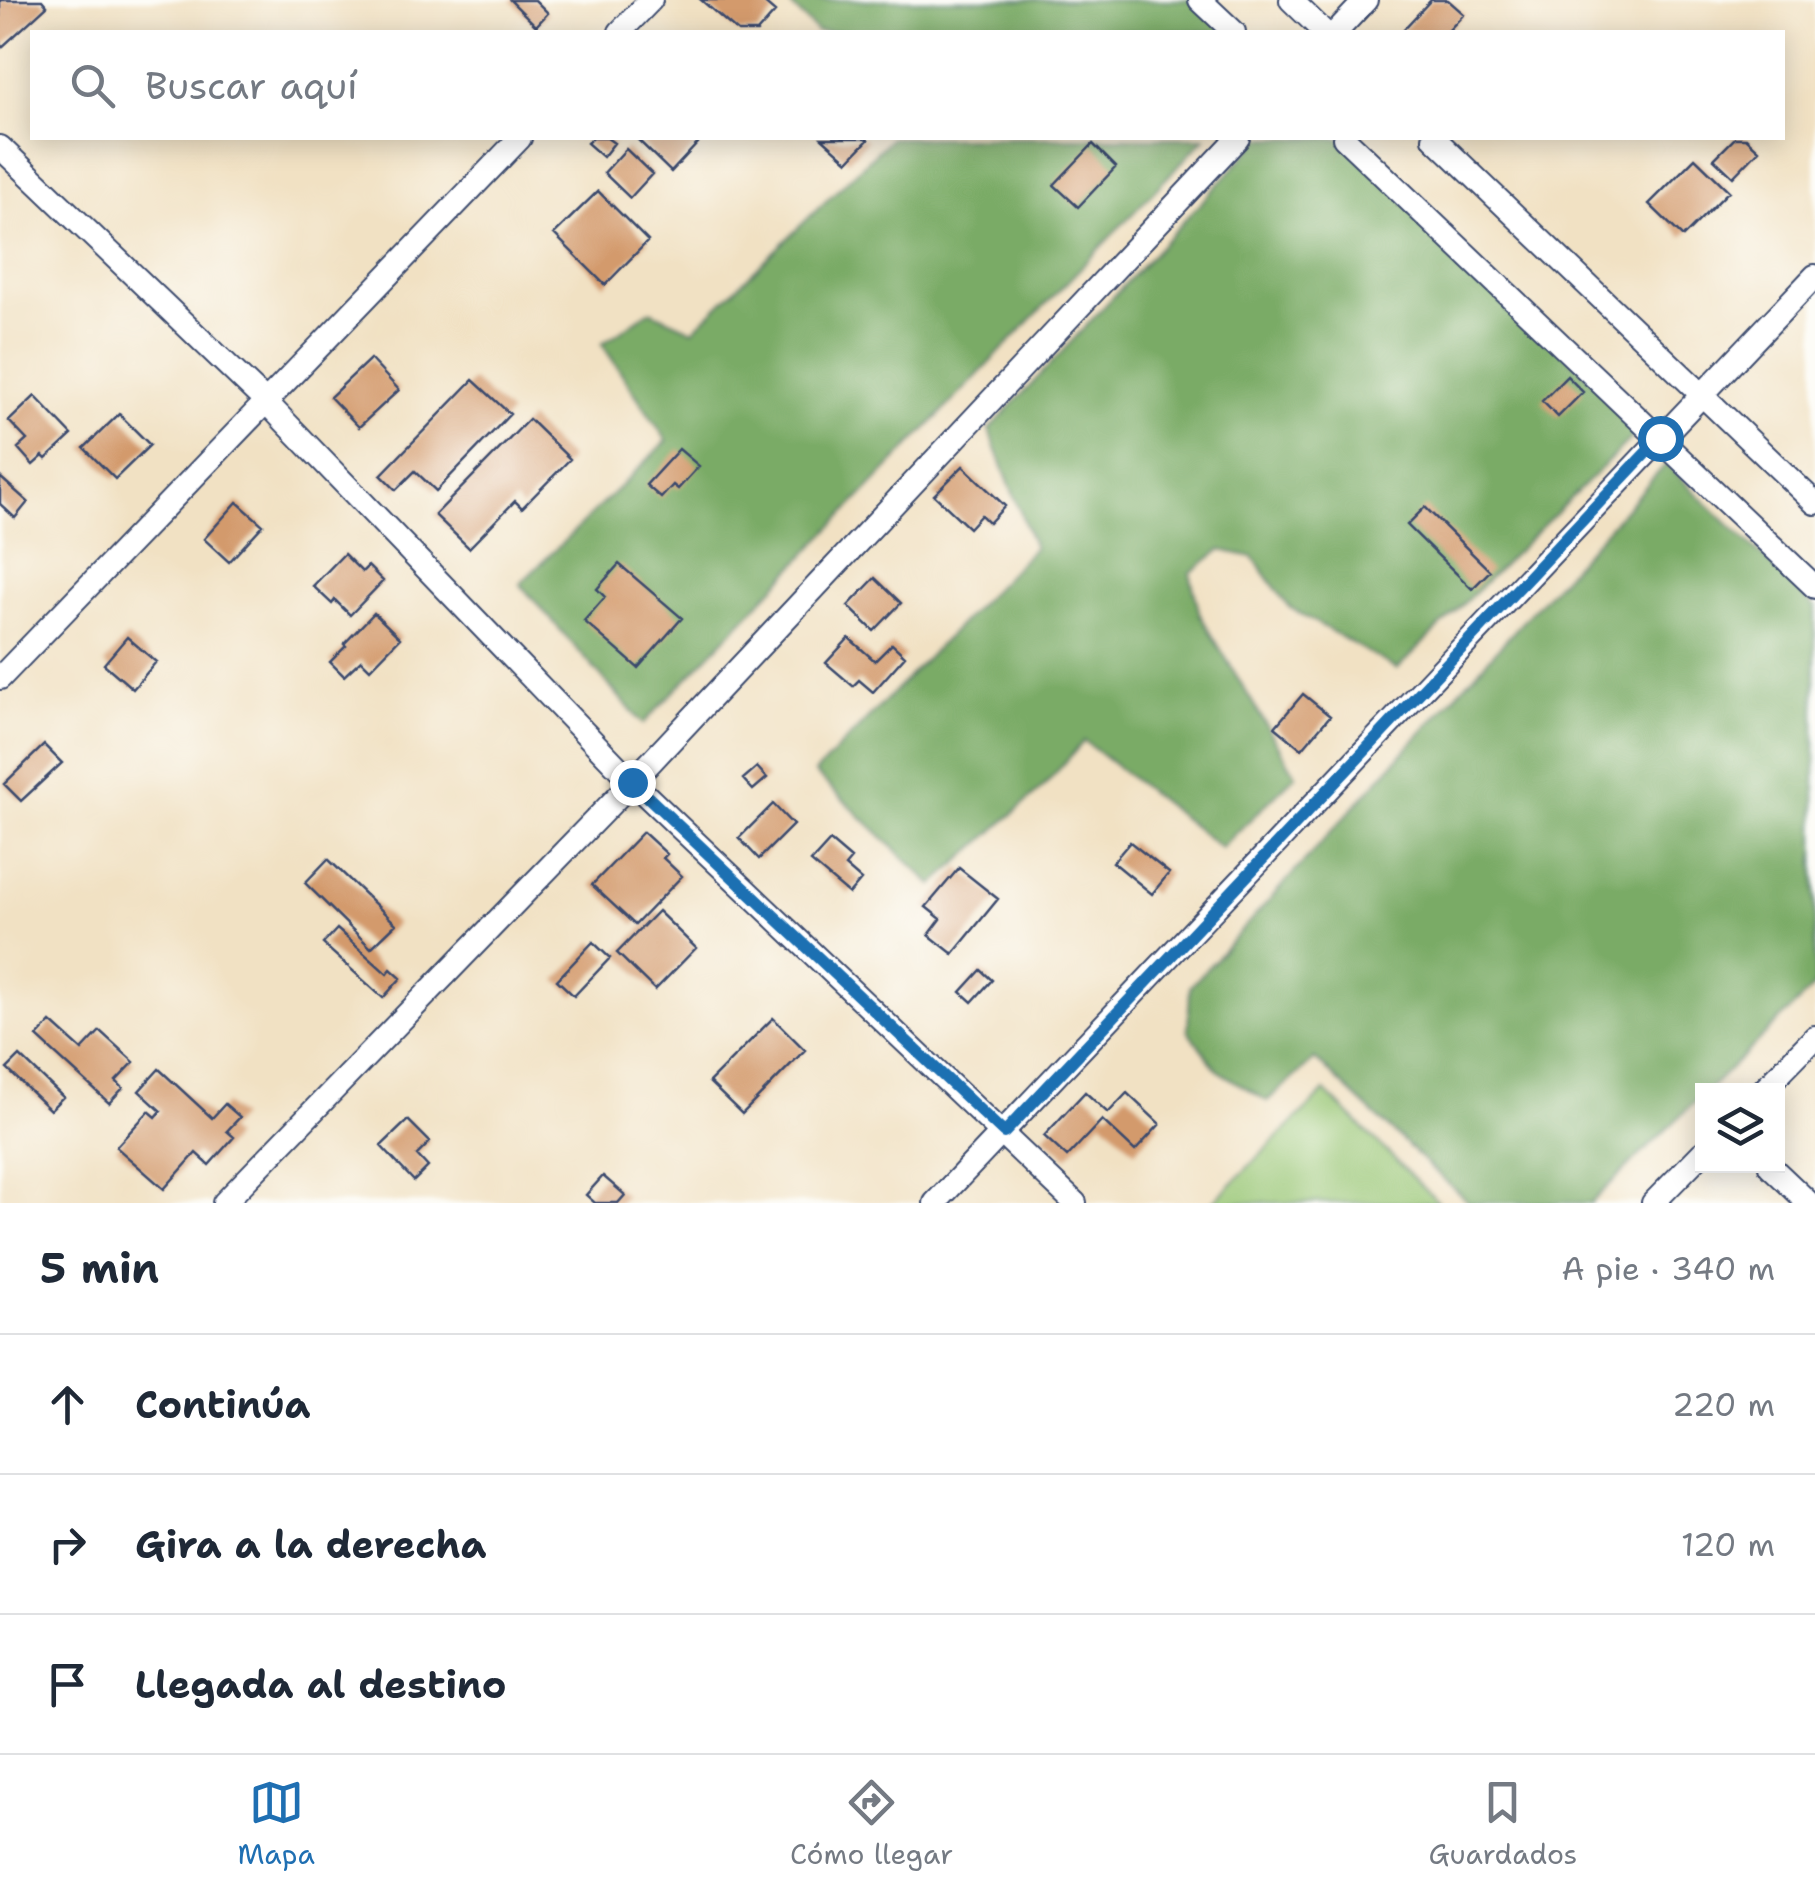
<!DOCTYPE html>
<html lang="es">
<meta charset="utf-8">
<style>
:root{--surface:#fff;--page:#f6f6f7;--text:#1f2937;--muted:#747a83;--line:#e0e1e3;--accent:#1f6fb2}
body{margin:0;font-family:"Shantell Sans",sans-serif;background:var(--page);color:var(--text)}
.controls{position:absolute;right:30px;bottom:30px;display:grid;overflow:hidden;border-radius:0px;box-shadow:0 5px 25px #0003}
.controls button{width:90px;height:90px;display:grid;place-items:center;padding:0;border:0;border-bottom:2px solid var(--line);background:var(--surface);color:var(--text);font:50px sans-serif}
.stop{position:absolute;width:30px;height:30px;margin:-22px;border:8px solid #1f6fb2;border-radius:50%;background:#fff}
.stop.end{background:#1f6fb2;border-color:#fff;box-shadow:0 2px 10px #0008}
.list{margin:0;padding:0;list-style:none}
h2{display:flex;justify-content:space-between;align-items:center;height:130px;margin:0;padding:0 40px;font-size:42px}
h2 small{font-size:32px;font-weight:400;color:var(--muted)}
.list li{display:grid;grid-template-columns:65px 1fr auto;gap:30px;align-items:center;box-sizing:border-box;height:140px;padding:0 40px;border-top:2px solid var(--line)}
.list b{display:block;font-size:38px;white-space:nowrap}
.list em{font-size:32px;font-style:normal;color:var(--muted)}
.icon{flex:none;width:55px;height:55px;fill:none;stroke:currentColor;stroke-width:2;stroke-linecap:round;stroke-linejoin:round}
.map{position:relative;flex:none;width:1815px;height:1203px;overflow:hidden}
.search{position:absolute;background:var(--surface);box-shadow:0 5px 25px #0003;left:30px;right:30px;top:30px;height:110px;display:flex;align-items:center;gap:25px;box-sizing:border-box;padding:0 35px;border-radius:0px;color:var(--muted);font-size:38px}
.sheet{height:550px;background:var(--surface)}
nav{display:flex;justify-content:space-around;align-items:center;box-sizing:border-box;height:140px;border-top:2px solid var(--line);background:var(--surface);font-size:28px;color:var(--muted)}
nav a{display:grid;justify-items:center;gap:5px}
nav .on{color:var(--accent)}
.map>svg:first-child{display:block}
.green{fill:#98c674;stroke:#5a7a69;stroke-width:2.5}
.forest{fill:#7aab66;stroke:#4a6d62;stroke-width:2.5}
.building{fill:#d39a6c}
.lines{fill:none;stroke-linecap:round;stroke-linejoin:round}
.street-casing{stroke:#3b4a6d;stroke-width:26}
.street{stroke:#fff;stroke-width:22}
.route{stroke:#1f6fb2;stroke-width:12}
</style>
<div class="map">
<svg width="1815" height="1203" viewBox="0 0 1815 1203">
<rect width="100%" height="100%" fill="#fdfcf7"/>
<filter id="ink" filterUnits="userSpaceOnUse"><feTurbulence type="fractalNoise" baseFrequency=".01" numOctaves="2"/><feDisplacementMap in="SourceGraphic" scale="20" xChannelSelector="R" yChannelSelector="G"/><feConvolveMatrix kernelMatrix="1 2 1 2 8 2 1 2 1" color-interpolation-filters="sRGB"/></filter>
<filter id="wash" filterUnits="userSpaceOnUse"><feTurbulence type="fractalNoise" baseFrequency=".0048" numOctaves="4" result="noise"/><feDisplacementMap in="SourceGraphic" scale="40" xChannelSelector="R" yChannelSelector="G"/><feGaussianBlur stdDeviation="2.25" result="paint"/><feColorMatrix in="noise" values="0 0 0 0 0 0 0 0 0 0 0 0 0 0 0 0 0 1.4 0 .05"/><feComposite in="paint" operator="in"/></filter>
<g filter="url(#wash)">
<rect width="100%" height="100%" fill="#f1e1c3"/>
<path class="green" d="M1325 1091 1439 1203H1212Z"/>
<path class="forest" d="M786 0H1198L1231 32H817Z
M891 138H1205L643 724 520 584 667 441 602 344 650 311 693 330Z
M1261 138H1339L1642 428 1397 669 1289 607 1253 557 1221 550 1190 573 1200 615 1296 775 1221 848 1084 741 1044 786 933 885 815 773 1034 548 989 430Z
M1666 464 1815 607V986L1708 1090H1702V1095L1591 1203H1469L1315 1059 1267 1101 1217 1070 1188 1030 1190 987Z"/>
<g id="blocks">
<path class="building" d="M0 0H42L47 6 0 49Z
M510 0H535L548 13 536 26Z
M701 0H761L775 12 757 32H738Z
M1431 0H1448L1464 14 1447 32H1401Z
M592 138H607L614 143 603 157 587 143Z
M636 138H691L698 143 671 172Z
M822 138H865L868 140 848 161Z
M1735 138H1746L1759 150 1733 177 1714 159Z
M1093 144 1116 167 1078 207 1054 185Z
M626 149 652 174 630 198 604 173Z
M1695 158 1729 191 1683 237 1649 204Z
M598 191 648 241 605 285 554 234Z
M370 359 399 390 359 427 330 397Z
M1567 376 1583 392 1558 417 1542 401Z
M473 380 510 414 436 491 415 471 396 490 381 475Z
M35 396 72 435 46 459 43 456 33 465 18 448 27 440 9 421Z
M119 414 150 445 115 479 84 448Z
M529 419 570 459 522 508 515 501 469 548 435 515Z
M679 449 699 466 678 489 673 485 661 498 646 485Z
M963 466 1005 506 989 523 981 515 969 528 934 495Z
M0 477 28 502 15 518 0 504Z
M237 502 263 525 229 562 204 539Z
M1425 507 1490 571 1472 589 1407 525Z
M344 554 362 572 368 566 383 581 350 615 335 600 332 604 313 586Z
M619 564 682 618 638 668 584 621 605 597 597 589Z
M875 578 901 603 874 631 848 606Z
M374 613 400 638 370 669 361 660 344 676 330 662 346 646 344 644Z
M127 637 156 662 133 689 104 664Z
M849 638 875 661 892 644 905 656 873 692 859 680 853 686 826 663Z
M1303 694 1330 716 1302 749 1275 727Z
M44 745 62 763 21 801 4 784Z
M757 767 767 778 753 790 743 779Z
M773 804 793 825 759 859 739 838Z
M643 832 667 854 663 858 682 876 635 925 592 885Z
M830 841 851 859 845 866 861 880 849 894 811 862Z
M1130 842 1169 873 1152 894 1113 862Z
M328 859 396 924 371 948 305 883Z
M959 868 998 899 953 954 929 935 941 919 926 907Z
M658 911 696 948 655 990 617 953Z
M337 929 387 974 391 969 401 978 383 998 323 944Z
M593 942 610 958 574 996 557 980Z
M981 970 992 980 972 1002 961 992Z
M773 1018 805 1050 742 1114 709 1082Z
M51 1022 82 1050 100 1031 134 1062 116 1081 123 1088 109 1103 37 1037Z
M20 1056 63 1097 50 1110 7 1069Z
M159 1069 212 1118 225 1104 240 1117 227 1131 234 1137 209 1165 196 1153 164 1189 116 1147 149 1111 156 1117 161 1111 139 1091Z
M1085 1092 1108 1113 1127 1093 1160 1124 1135 1151 1102 1120 1067 1157 1044 1136Z
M408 1120 430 1142 417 1155 428 1167 414 1181 381 1146Z
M603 1176 625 1195 618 1203H595L586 1195Z"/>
</g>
</g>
<g filter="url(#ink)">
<use href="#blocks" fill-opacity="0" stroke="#3b4a6d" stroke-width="2.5"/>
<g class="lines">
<defs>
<path id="street" d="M1200 0 1234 32
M1291 0 1324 32
M620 32 651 0
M1336 32 1366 0
M1344 138 1815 587
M1434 138 1815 503
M0 147 267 403 632 782 1075 1203
M0 678 520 138
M1763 1090 1815 1037
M1770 1166 1809 1203
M224 1203 632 782 1238 138
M935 1203 1815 276
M1653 1203 1702 1153"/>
</defs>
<use href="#street" class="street-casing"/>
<use href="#street" class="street"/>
</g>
</g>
<g class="lines" filter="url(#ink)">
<path class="route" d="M632 782 1004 1133 1660 438"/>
</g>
</svg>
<div class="controls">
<button><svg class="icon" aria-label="layers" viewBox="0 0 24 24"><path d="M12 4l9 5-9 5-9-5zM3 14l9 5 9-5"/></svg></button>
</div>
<div class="stop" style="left:1660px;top:438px"></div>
<div class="stop end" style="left:632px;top:782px"></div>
<div class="search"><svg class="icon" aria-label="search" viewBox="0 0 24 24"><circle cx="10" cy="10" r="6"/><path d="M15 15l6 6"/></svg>Buscar aquí</div>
</div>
<section class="sheet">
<h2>5 min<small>A pie · 340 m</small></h2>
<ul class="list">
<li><svg class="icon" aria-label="ahead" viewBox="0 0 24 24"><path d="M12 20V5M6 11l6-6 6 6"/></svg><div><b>Continúa</b></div><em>220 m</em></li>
<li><svg class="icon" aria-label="right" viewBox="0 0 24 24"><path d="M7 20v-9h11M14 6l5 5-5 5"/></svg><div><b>Gira a la derecha</b></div><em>120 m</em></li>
<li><svg class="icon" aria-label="arrive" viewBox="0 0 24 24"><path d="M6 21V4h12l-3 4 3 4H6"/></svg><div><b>Llegada al destino</b></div></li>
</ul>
</section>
<nav>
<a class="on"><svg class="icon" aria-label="map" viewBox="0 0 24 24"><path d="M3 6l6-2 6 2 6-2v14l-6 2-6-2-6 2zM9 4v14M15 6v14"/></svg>Mapa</a>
<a><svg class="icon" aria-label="directions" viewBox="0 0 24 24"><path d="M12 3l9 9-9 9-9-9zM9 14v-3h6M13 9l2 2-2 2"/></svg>Cómo llegar</a>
<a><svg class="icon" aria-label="saved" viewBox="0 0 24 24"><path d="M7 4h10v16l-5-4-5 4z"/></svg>Guardados</a>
</nav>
